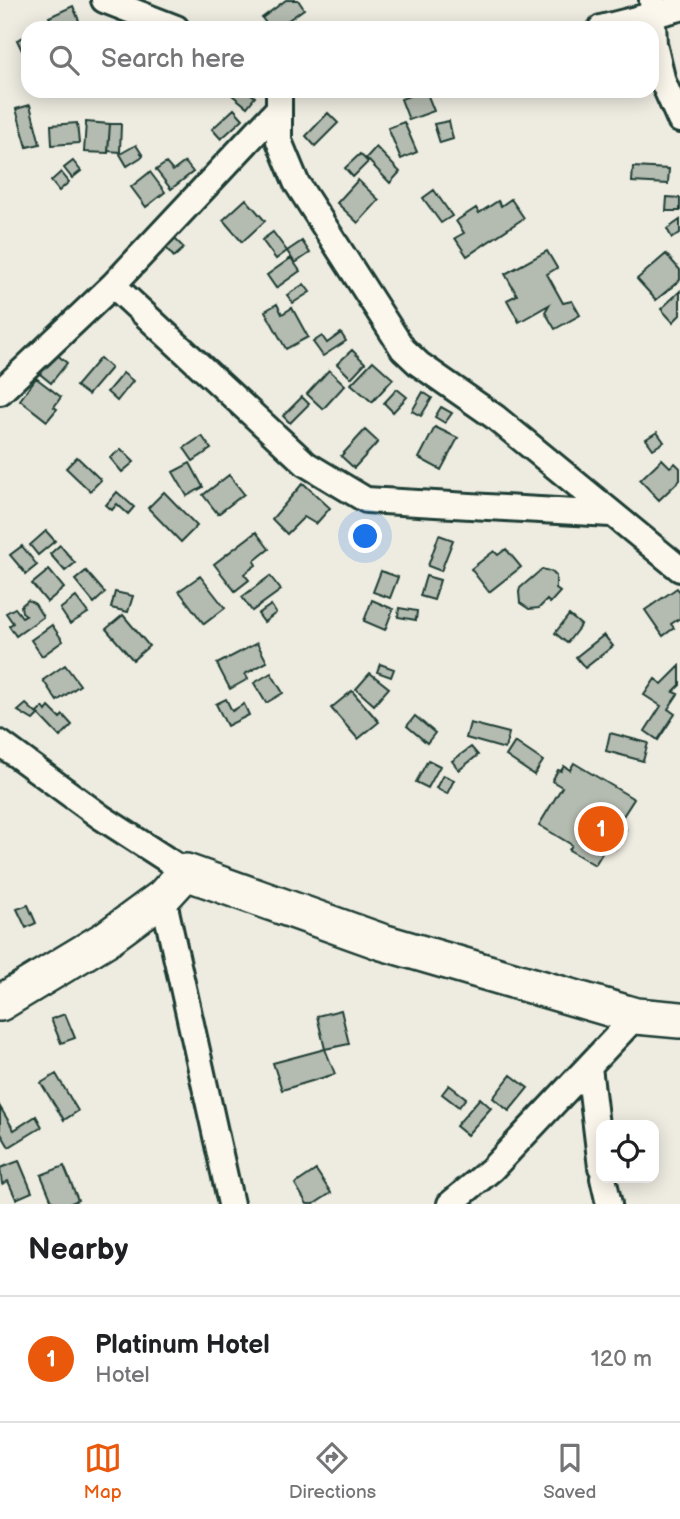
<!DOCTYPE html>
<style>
:root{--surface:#fff;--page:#f2f2f2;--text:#202124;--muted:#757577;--line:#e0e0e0;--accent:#ea580c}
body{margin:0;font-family:"Balsamiq Sans",sans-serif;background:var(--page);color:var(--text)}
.controls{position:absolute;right:21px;bottom:21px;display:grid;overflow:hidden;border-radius:14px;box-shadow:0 4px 18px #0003}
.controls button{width:63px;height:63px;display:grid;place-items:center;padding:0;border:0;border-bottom:2px solid var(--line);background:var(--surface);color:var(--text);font:35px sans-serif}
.you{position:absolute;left:366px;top:537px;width:24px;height:24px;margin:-18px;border:5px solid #fff;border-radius:50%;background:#1a73e8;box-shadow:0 0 0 10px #1a73e833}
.badge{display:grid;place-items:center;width:46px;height:46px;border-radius:50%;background:var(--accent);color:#fff;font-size:23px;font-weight:700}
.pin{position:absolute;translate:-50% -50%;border:4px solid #fff;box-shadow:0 2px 7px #0006}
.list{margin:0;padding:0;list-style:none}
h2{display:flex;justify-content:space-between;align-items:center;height:91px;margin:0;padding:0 28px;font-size:30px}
h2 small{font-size:23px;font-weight:400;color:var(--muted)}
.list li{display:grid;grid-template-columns:46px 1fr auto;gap:21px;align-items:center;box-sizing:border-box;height:126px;padding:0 28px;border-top:2px solid var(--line)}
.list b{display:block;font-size:26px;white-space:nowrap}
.list p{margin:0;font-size:23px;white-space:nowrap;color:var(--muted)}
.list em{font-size:23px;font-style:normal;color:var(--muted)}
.icon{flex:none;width:38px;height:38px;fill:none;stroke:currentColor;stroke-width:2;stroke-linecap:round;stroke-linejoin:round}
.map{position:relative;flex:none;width:680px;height:1204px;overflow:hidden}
.search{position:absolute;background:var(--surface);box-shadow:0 4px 18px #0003;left:21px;right:21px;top:21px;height:77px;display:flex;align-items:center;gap:18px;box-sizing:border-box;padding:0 24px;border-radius:21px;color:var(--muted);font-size:26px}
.sheet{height:217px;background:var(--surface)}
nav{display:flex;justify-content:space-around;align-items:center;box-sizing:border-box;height:98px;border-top:2px solid var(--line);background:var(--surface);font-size:19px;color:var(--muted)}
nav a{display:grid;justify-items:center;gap:4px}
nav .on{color:var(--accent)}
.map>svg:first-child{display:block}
.building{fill:#b4bbb0;stroke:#1f3d34;stroke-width:2}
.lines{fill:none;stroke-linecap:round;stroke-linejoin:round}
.street-casing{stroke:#1f3d34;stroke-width:30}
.secondary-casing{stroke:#1f3d34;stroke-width:40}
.street{stroke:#fbf7ec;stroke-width:24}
.secondary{stroke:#fbf7ec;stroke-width:35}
</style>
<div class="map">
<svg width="680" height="1204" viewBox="0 0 680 1204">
<rect width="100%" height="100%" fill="#eeece1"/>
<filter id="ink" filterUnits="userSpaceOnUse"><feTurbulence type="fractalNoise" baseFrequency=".0143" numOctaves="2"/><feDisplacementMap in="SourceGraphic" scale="14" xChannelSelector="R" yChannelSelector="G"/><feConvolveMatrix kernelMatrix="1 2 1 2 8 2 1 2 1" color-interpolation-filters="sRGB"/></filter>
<g filter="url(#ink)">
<path class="building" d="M286 0H298L304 9 277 28H270L262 18Z
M73 6 82 28H54L49 17Z
M28 35V63L17 40Z
M227 91H247L255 97 247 107Z
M422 91H426L434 111 409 120 401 99Z
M30 105 40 144 27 147 16 109Z
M234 109 243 119 221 139 212 129Z
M328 113 338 123 315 146 306 136Z
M449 121 453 139 440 143 434 124Z
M86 122 110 124 108 153 84 152Z
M404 122 417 152 401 159 388 128Z
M77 123 79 143 52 145 51 125Z
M110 124H121L120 152 108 151Z
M136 145 143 156 127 166 120 154Z
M376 147 400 172 390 183 366 158Z
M360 154 368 162 353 177 345 168Z
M73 161 81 171 72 178 64 168Z
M185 162 193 172 171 189 156 170 166 163 173 171Z
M633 167 669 169 668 184 632 182Z
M61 172 69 182 59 191 51 181Z
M150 172 165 192 146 207 131 187Z
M358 180 379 200 358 223 337 203Z
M434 190 452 216 441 223 423 198Z
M667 197 680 198V211H666Z
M246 199 265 221 242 242 223 220Z
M511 199 524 218 467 256 455 238 464 233 456 221 476 208 479 213 498 201 501 206Z
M680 220V233L672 238 667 229Z
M273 232 287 251 276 259 262 240Z
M169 233 184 248 174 257 160 241Z
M302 241 310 253 295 263 287 251Z
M547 251 557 268 547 274 563 303 572 301 580 315 555 329 545 312 549 305 519 322 507 300 517 295 505 274Z
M666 254 680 270V280L656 300 637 279Z
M291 258 300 271 276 288 267 275Z
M304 284 310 292 293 303 287 295Z
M680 291V315L673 322 661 309Z
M277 304 282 314 292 308 308 337 286 349 265 311Z
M341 333 346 341 323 356 313 342 322 336 327 343Z
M352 350 365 363 351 378 337 364Z
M56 354 67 363 51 383 40 374Z
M100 358 111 368 88 395 76 386Z
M373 361 393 379 372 402 351 384Z
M329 370 345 385 323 409 307 394Z
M123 373 133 381 117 401 107 392Z
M36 378 61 397 54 407 57 409 47 421 20 400Z
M397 389 407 397 393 412 384 403Z
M423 392 432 398 421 416 412 411Z
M302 397 309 404 290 423 283 416Z
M441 407 452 413 445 423 435 417Z
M435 427 458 438 441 470 419 458Z
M365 430 378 442 354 468 341 456Z
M657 432 664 442 653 449 646 439Z
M202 436 211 449 193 461 184 448Z
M121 449 134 462 122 472 110 458Z
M77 457 101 480 90 491 66 468Z
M662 459 670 467 675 463 680 468V480L659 500 640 480Z
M190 463 203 487 187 496 173 472Z
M229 475 244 494 218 514 203 495Z
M303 483 330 508 316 524 304 517 287 534 272 519Z
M117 492 134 507 128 514 117 504 112 510 106 505Z
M164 492 197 526 181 542 148 508Z
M46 531 55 541 38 555 30 545Z
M256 532 269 549 254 561 256 565 244 574 249 580 235 591 214 564Z
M439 535 453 540 441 571 428 566Z
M60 545 75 563 65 571 50 554Z
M22 546 37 565 26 574 10 555Z
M506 549 521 567 489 592 471 569 494 551 498 555Z
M542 569 552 572 556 576V589L560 592 550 603 547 600 539 608 529 609 520 603 519 592 520 588Z
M49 570 64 588 47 602 32 584Z
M86 571 105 593 94 603 75 580Z
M381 571 398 577 390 598 373 592Z
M200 576 225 608 204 624 179 591Z
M270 576 281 590 252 611 242 597Z
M426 576 440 580 434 600 420 596Z
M677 588 680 592V618L671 624 674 628 663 636 645 610Z
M115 592 133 596 128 612 111 608Z
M76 597 88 613 70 624 60 609Z
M28 600 35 604 43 617 16 636 9 626 13 623 6 613 15 608 22 617 26 615 22 612 21 606Z
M372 600 393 609 385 630 364 621Z
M271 605 276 613 264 622 258 614Z
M399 608 417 611 416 620 398 617Z
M123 615 149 646 133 660 106 629Z
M569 615 581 625 567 643 555 633Z
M52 625 63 641 42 656 31 640Z
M604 635 613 646 585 668 576 657Z
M257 643 267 662 245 674 248 679 230 689 217 664Z
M380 664 394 669 391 677 377 672Z
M65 665 80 685 57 701 43 680Z
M680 666V685L673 692 678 694 668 709 675 714 658 740 645 731 661 706 644 695 655 679 662 684Z
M271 673 283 693 266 703 254 683Z
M370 673 389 688 374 705 356 689Z
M352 691 379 722 358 739 331 708Z
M226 699 232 711 244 704 249 715 227 726 216 704Z
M26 704 38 715 33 720 18 711Z
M43 707 46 711 49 707 60 718 63 715 72 725 60 737 37 713Z
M415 716 435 733 427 743 407 726Z
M470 723 509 733 505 749 466 738Z
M610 733 648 743 643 761 606 751Z
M515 742 543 761 534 775 506 756Z
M471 747 478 755 459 770 452 761Z
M428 760 440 766 428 788 416 782Z
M574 763 634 799 618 824 626 829 615 849 607 845 595 865 569 850 572 845 539 825 562 787 552 781 558 770 561 771 564 766 570 770Z
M443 775 454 780 447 794 436 788Z
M28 905 36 923 26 928 17 909Z
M341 1010 349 1044 325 1049 317 1016Z
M65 1014 75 1038 61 1043 51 1019Z
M325 1049 335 1074 282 1090 273 1063Z
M56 1074 78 1111 64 1120 41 1083Z
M511 1075 528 1088 509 1111 493 1098Z
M449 1085 466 1098 459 1107 442 1094Z
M480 1098 491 1108 467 1135 456 1126Z
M0 1107 14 1130 36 1116 42 1127 9 1147 0 1132Z
M19 1161 32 1192 16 1199 8 1181 2 1184 0 1168Z
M64 1166 78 1200 69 1204H53L41 1175Z
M316 1170 331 1193 314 1204H307L295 1184Z"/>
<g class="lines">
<defs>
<path id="street" d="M104 0 176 28
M652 0 654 44 663 82 680 120
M601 28 680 8
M279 91V141L296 182 403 349 419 364 495 417 680 569
M113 285 306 464 366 500 611 514
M0 392 113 285 279 108
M0 743 101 817 186 872
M163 897 231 1204
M589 1067 601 1167
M603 1178 609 1204
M450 1204 492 1169 636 1016"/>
<path id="secondary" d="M0 1003 106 939 163 897 186 872 382 942 636 1016 680 1020"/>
</defs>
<use href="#street" class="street-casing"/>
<use href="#secondary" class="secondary-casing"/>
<use href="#street" class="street"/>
<use href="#secondary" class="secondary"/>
</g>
</g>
</svg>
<div class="controls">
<button><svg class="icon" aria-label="locate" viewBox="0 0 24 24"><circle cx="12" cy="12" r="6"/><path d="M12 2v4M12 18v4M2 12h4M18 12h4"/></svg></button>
</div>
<div class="you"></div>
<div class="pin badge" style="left:601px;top:829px">1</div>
<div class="search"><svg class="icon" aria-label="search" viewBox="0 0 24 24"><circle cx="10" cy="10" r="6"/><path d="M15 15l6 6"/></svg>Search here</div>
</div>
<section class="sheet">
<h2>Nearby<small></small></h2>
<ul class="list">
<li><span class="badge">1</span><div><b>Platinum Hotel</b><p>Hotel</p></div><em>120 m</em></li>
</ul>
</section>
<nav>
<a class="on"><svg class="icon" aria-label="map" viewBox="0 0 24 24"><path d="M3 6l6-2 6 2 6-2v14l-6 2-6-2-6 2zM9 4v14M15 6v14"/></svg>Map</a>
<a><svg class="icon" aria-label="directions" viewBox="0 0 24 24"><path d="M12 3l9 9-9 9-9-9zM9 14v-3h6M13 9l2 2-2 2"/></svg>Directions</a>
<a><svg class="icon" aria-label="saved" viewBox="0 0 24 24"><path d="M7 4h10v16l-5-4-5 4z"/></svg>Saved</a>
</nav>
